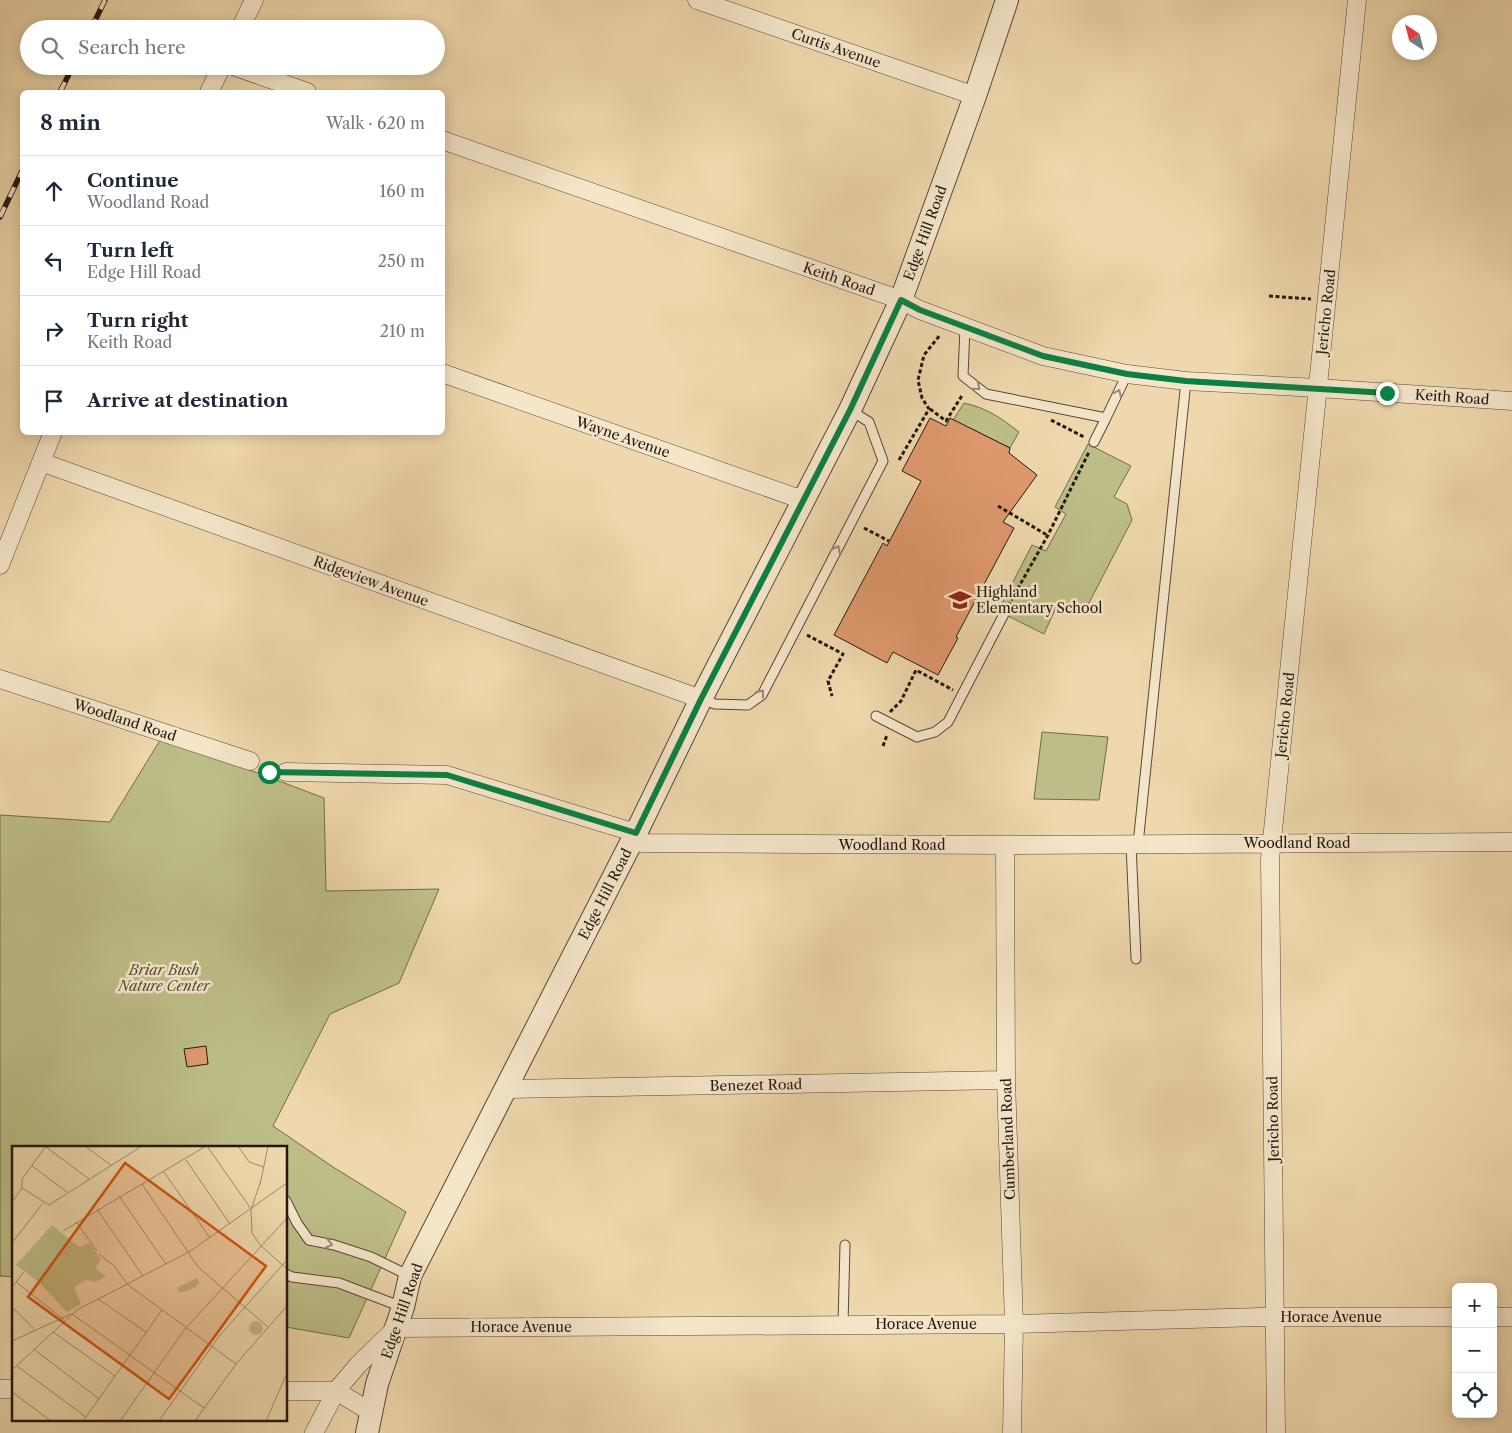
<!DOCTYPE html>
<meta charset="utf-8">
<style>
:root{--surface:#fff;--page:#f2f2f3;--text:#1f2937;--muted:#747a83;--line:#e0e1e3}
body{margin:0;font-family:"Libre Caslon Text",serif;background:var(--page);color:var(--text)}
.controls{position:absolute;right:15px;bottom:15px;display:grid;overflow:hidden;border-radius:8px;box-shadow:0 2px 12px #0003}
.controls button{width:45px;height:45px;display:grid;place-items:center;padding:0;border:0;border-bottom:1px solid var(--line);background:var(--surface);color:var(--text);font:25px sans-serif}
.compass{position:absolute;left:1392px;top:15px;width:45px;height:45px;border-radius:50%;background:var(--surface);box-shadow:0 2px 12px #0003;rotate:324deg}
.stop{position:absolute;width:15px;height:15px;margin:-11px;border:4px solid #0b8043;border-radius:50%;background:#fff}
.stop.end{background:#0b8043;border-color:#fff;box-shadow:0 1px 5px #0008}
.list{margin:0;padding:0;list-style:none}
h2{display:flex;justify-content:space-between;align-items:center;height:65px;margin:0;padding:0 20px;font-size:21px}
h2 small{font-size:16px;font-weight:400;color:var(--muted)}
.list li{display:grid;grid-template-columns:32px 1fr auto;gap:15px;align-items:center;box-sizing:border-box;height:70px;padding:0 20px;border-top:1px solid var(--line)}
.list b{display:block;font-size:19px;white-space:nowrap}
.list p{margin:0;font-size:16px;white-space:nowrap;color:var(--muted)}
.list em{font-size:16px;font-style:normal;color:var(--muted)}
.icon{flex:none;width:28px;height:28px;fill:none;stroke:currentColor;stroke-width:2;stroke-linecap:round;stroke-linejoin:round}
.map{position:relative;flex:none;width:1512px;height:1433px;overflow:hidden}
.search{position:absolute;background:var(--surface);box-shadow:0 2px 12px #0003;left:20px;top:20px;width:425px;height:55px;display:flex;align-items:center;gap:12px;box-sizing:border-box;padding:0 18px;border-radius:28px;color:var(--muted);font-size:19px}
.panel{position:absolute;background:var(--surface);box-shadow:0 2px 12px #0003;left:20px;top:90px;width:425px;height:345px;border-radius:8px}
.map>svg:first-child{display:block}
.green{fill:#bdbe87;stroke:#706b4c}
.building{fill:#e0996e;stroke:#231811}
.lines{fill:none;stroke-linecap:round;stroke-linejoin:round}
.service-casing{stroke:#564838;stroke-width:11}
.minor-casing{stroke:#564838;stroke-width:19}
.tertiary-casing{stroke:#564838;stroke-width:24}
.path{stroke:#231811;stroke-width:3;stroke-dasharray:4 2.5;stroke-linecap:butt}
.service{stroke:#f5e6ca;stroke-width:9}
.minor{stroke:#f5e6ca;stroke-width:18}
.tertiary{stroke:#f5e6ca;stroke-width:22}
.rail-casing{stroke:#231811;stroke-width:5.5}
.rail{stroke:#f5e6ca;stroke-width:4;stroke-dasharray:11;stroke-linecap:butt}
.oneway{stroke:#968977}
.route{stroke:#0b8043;stroke-width:6}
.labels{text-anchor:middle;stroke-width:5;stroke-linejoin:round;paint-order:stroke}
.street-label{font-size:14px;fill:#231811;stroke:#f5e6ca}
.poi-label{font-size:14px;fill:#231811;stroke:#f5e6ca;text-anchor:start}
.park-label{font-size:14px;font-style:italic;fill:#514a34;stroke:#f5e6ca}
.inset-road{fill:none;stroke:#9d8b6f;stroke-width:1}
.view{fill:#d4520c;fill-opacity:0.15;stroke:#d4520c;stroke-width:2.5}
.inset-edge{fill:none;stroke:#231811;stroke-width:2.5}
</style>
<div class="map">
<svg width="1512" height="1433" viewBox="0 0 1512 1433">
<rect width="100%" height="100%" fill="#efd8ad"/>
<filter id="stains"><feTurbulence type="fractalNoise" baseFrequency=".004" numOctaves="4"/><feColorMatrix values="0 0 0 0 .2 0 0 0 0 .09 0 0 0 0 .02 0 0 0 .5 -.17"/></filter>
<radialGradient id="worn" r=".72"><stop offset=".6" stop-color="#630" stop-opacity="0"/><stop offset="1" stop-color="#630" stop-opacity=".3"/></radialGradient>
<path class="green" d="M964 403C987 408 1001 418 1019 432L1010 448 953 420Z
M1088 444 1131 466 1114 497 1127 504 1132 520 1089 603 1072 608 1059 601 1044 634 998 611 1032 545 1046 551 1066 514 1055 507Z
M1042 732 1108 737 1099 800 1034 799Z
M162 737 324 798 326 891 439 889 399 983 330 1014 273 1126 333 1167 406 1212 349 1338 286 1327V1147H14V1277L0 1276V815L110 822Z"/>
<path class="building" d="M930 418 946 426 950 418 1010 448 1009 453 1037 475 1003 522 1014 528 956 637 958 638 938 675 893 652 887 663 834 635 883 543 887 546 921 481 902 471Z
M206 1046 208 1064 187 1067 184 1049Z"/>
<g class="lines">
<defs>
<path id="service" d="M965 327 963 376 986 394 1106 418 1127 374
M1094 442 1106 418
M702 699 715 704 748 705 762 695 883 461 869 422 850 410
M876 716 917 737 935 732 948 722 1004 614
M1131 844 1136 959
M1138 844 1186 381
M286 1201 297 1223 309 1240 334 1245 371 1257 410 1276
M286 1274 292 1277 339 1283 402 1307
M843 1324 845 1245"/>
<path id="minor" d="M697 0 975 96
M240 29 254 0
M233 66 307 92
M209 92 222 66
M442 140 901 300 920 310 1043 356 1127 374 1186 381 1318 388 1512 401
M442 373 803 500
M41 462 701 699
M0 565 53 432
M0 679 250 761
M286 772 447 775 636 833 642 843 1005 845 1512 842
M1005 845 1006 1080 1014 1324 1012 1433
M506 1089 1006 1080
M1493 1317H1512
M0 1389H14
M286 1391H336L371 1412
M314 1433 336 1391 358 1365 396 1328 1014 1324 1260 1317H1456
M1276 1433 1270 860 1357 0"/>
<path id="tertiary" d="M367 1433 377 1384 403 1307 410 1276 636 833 701 699 850 410 894 315 901 300 975 96 1007 0"/>
</defs>
<use href="#service" class="service-casing"/>
<use href="#minor" class="minor-casing"/>
<use href="#tertiary" class="tertiary-casing"/>
<path class="path" d="M1269 296 1311 299
M930 409 946 421 963 394
M1051 420 1084 437
M899 460 929 409 922 398 918 380 924 355 940 335
M998 506 1047 535
M864 528 889 541
M1008 606 1048 535 1089 452
M807 635 843 654 828 681 832 696
M890 712 901 701 916 670 953 690
M883 746 887 735"/>
<use href="#service" class="service"/>
<use href="#minor" class="minor"/>
<use href="#tertiary" class="tertiary"/>
<defs>
<path id="rail" d="M91 29 105 0
M60 92 73 66
M0 217 22 171"/>
</defs>
<use href="#rail" class="rail-casing"/>
<use href="#rail" class="rail"/>
</g>
<defs><path id="oneway-chevron" d="M-2-3.5L2.5 0L-2 3.5" fill="none" stroke-width="1.6" stroke-linecap="round" stroke-linejoin="round" transform="scale(1.25)"/></defs>
<g class="oneway">
<use href="#oneway-chevron" transform="translate(977 387) rotate(39)"/>
<use href="#oneway-chevron" transform="translate(1118 393) rotate(-65)"/>
<use href="#oneway-chevron" transform="translate(837 549) rotate(-63)"/>
<use href="#oneway-chevron" transform="translate(761 693) rotate(-52)"/>
<use href="#oneway-chevron" transform="translate(329 1244) rotate(12)"/>
</g>
<g class="lines">
<path class="route" d="M269 772 447 775 636 833 701 699 850 410 901 300 920 310 1043 356 1127 374 1186 381 1387 393"/>
</g>
<defs>
<symbol id="school-bare" viewBox="-9 -9 18 18"><path d="M0-5L7-2L0 1L-7-2ZM-4 1L0 2.5L4 1V4Q0 6-4 4Z" fill="#8f2418" stroke="#f5e6ca" stroke-width="2.5" paint-order="stroke"/></symbol>
</defs>
<g fill-rule="evenodd">
<use href="#school-bare" x="944" y="584" width="32" height="32"/>
</g>
<g class="labels">
<g class="street-label">
<text transform="translate(836 48) rotate(19)" y="5">Curtis Avenue</text>
<text transform="translate(925 233) rotate(-70)" y="5">Edge Hill Road</text>
<text transform="translate(839 279) rotate(19)" y="5">Keith Road</text>
<text transform="translate(1326 312) rotate(-84)" y="5">Jericho Road</text>
<text transform="translate(1452 397) rotate(4)" y="5">Keith Road</text>
<text transform="translate(623 437) rotate(19)" y="5">Wayne Avenue</text>
<text transform="translate(371 581) rotate(20)" y="5">Ridgeview Avenue</text>
<text transform="translate(1285 715) rotate(-84)" y="5">Jericho Road</text>
<text transform="translate(125 720) rotate(18)" y="5">Woodland Road</text>
<text x="1297" y="848">Woodland Road</text>
<text x="892" y="850">Woodland Road</text>
<text transform="translate(605 894) rotate(-63)" y="5">Edge Hill Road</text>
<text transform="translate(756 1085) rotate(-1)" y="5">Benezet Road</text>
<text transform="translate(1273 1119) rotate(-91)" y="5">Jericho Road</text>
<text transform="translate(1008 1139) rotate(-92)" y="5">Cumberland Road</text>
<text transform="translate(402 1311) rotate(-71)" y="5">Edge Hill Road</text>
<text x="1331" y="1322">Horace Avenue</text>
<text x="926" y="1329">Horace Avenue</text>
<text x="521" y="1332">Horace Avenue</text>
</g>
<g class="poi-label">
<text x="976" y="597">Highland<tspan x="976" dy="16">Elementary School</tspan></text>
</g>
<g class="park-label">
<text x="164" y="975">Briar Bush<tspan x="164" dy="16">Nature Center</tspan></text>
</g>
</g>
<g transform="translate(12 1146)">
<rect width="275" height="275" fill="#efd8ad"/>
<path d="M40 79 67 101 78 97 89 114 83 122 94 130 84 136 75 134 62 141 69 158 55 166 27 136 4 119ZM185 132 187 137 183 142 167 147 165 142ZM237 182a7 7 0 1 1 14 0a7 7 0 1 1-14 0Z" fill="#bdbe87"/>
<path class="inset-road" d="M73 0 100 20M195 0 239 63M226 0 237 16 252 21M34 1 77 33M174 14 218 78M20 20 55 46M152 26 198 92M248 37 239 64 240 87 248 99 275 123M130 38 186 121 256 181M248 39 256 0M10 42 37 59 130 0M107 50 154 118M0 56 10 42V33L34 0M85 63 131 130M64 76 85 105M51 85 194 0M0 97 31 57M87 108 102 120 116 139 224 218M4 136 52 174M0 141 12 126M86 153 134 186M0 161 22 183M60 168 192 262M41 186 103 230M0 195 59 168M23 204 87 253M5 220 74 271M0 224 65 164 177 106 275 37M0 246 39 275M71 275 150 164M108 275 173 183 275 72M147 275 208 189 275 114M183 275 224 218 275 160M254 275 275 227"/>
<path class="view" d="M113 17 254 120 157 253 16 151Z"/>
<rect width="275" height="275" class="inset-edge"/>
</g>
<rect width="100%" height="100%" filter="url(#stains)"/>
<rect width="100%" height="100%" fill="url(#worn)"/>
</svg>
<div class="controls">
<button>+</button>
<button>−</button>
<button><svg class="icon" aria-label="locate" viewBox="0 0 24 24"><circle cx="12" cy="12" r="6"/><path d="M12 2v4M12 18v4M2 12h4M18 12h4"/></svg></button>
</div>
<svg class="compass" viewBox="-18 -18 36 36"><path d="M0-13l5 13h-10z" fill="#e53935"/><path d="M0 13l5-13h-10z" fill="#747a83"/></svg>
<div class="stop" style="left:269px;top:772px"></div>
<div class="stop end" style="left:1387px;top:393px"></div>
<div class="search"><svg class="icon" aria-label="search" viewBox="0 0 24 24"><circle cx="10" cy="10" r="6"/><path d="M15 15l6 6"/></svg>Search here</div>
<section class="panel">
<h2>8 min<small>Walk · 620 m</small></h2>
<ul class="list">
<li><svg class="icon" aria-label="ahead" viewBox="0 0 24 24"><path d="M12 20V5M6 11l6-6 6 6"/></svg><div><b>Continue</b><p>Woodland Road</p></div><em>160 m</em></li>
<li><svg class="icon" aria-label="left" viewBox="0 0 24 24"><path d="M17 20v-9H6M10 6l-5 5 5 5"/></svg><div><b>Turn left</b><p>Edge Hill Road</p></div><em>250 m</em></li>
<li><svg class="icon" aria-label="right" viewBox="0 0 24 24"><path d="M7 20v-9h11M14 6l5 5-5 5"/></svg><div><b>Turn right</b><p>Keith Road</p></div><em>210 m</em></li>
<li><svg class="icon" aria-label="arrive" viewBox="0 0 24 24"><path d="M6 21V4h12l-3 4 3 4H6"/></svg><div><b>Arrive at destination</b></div></li>
</ul>
</section>
</div>
